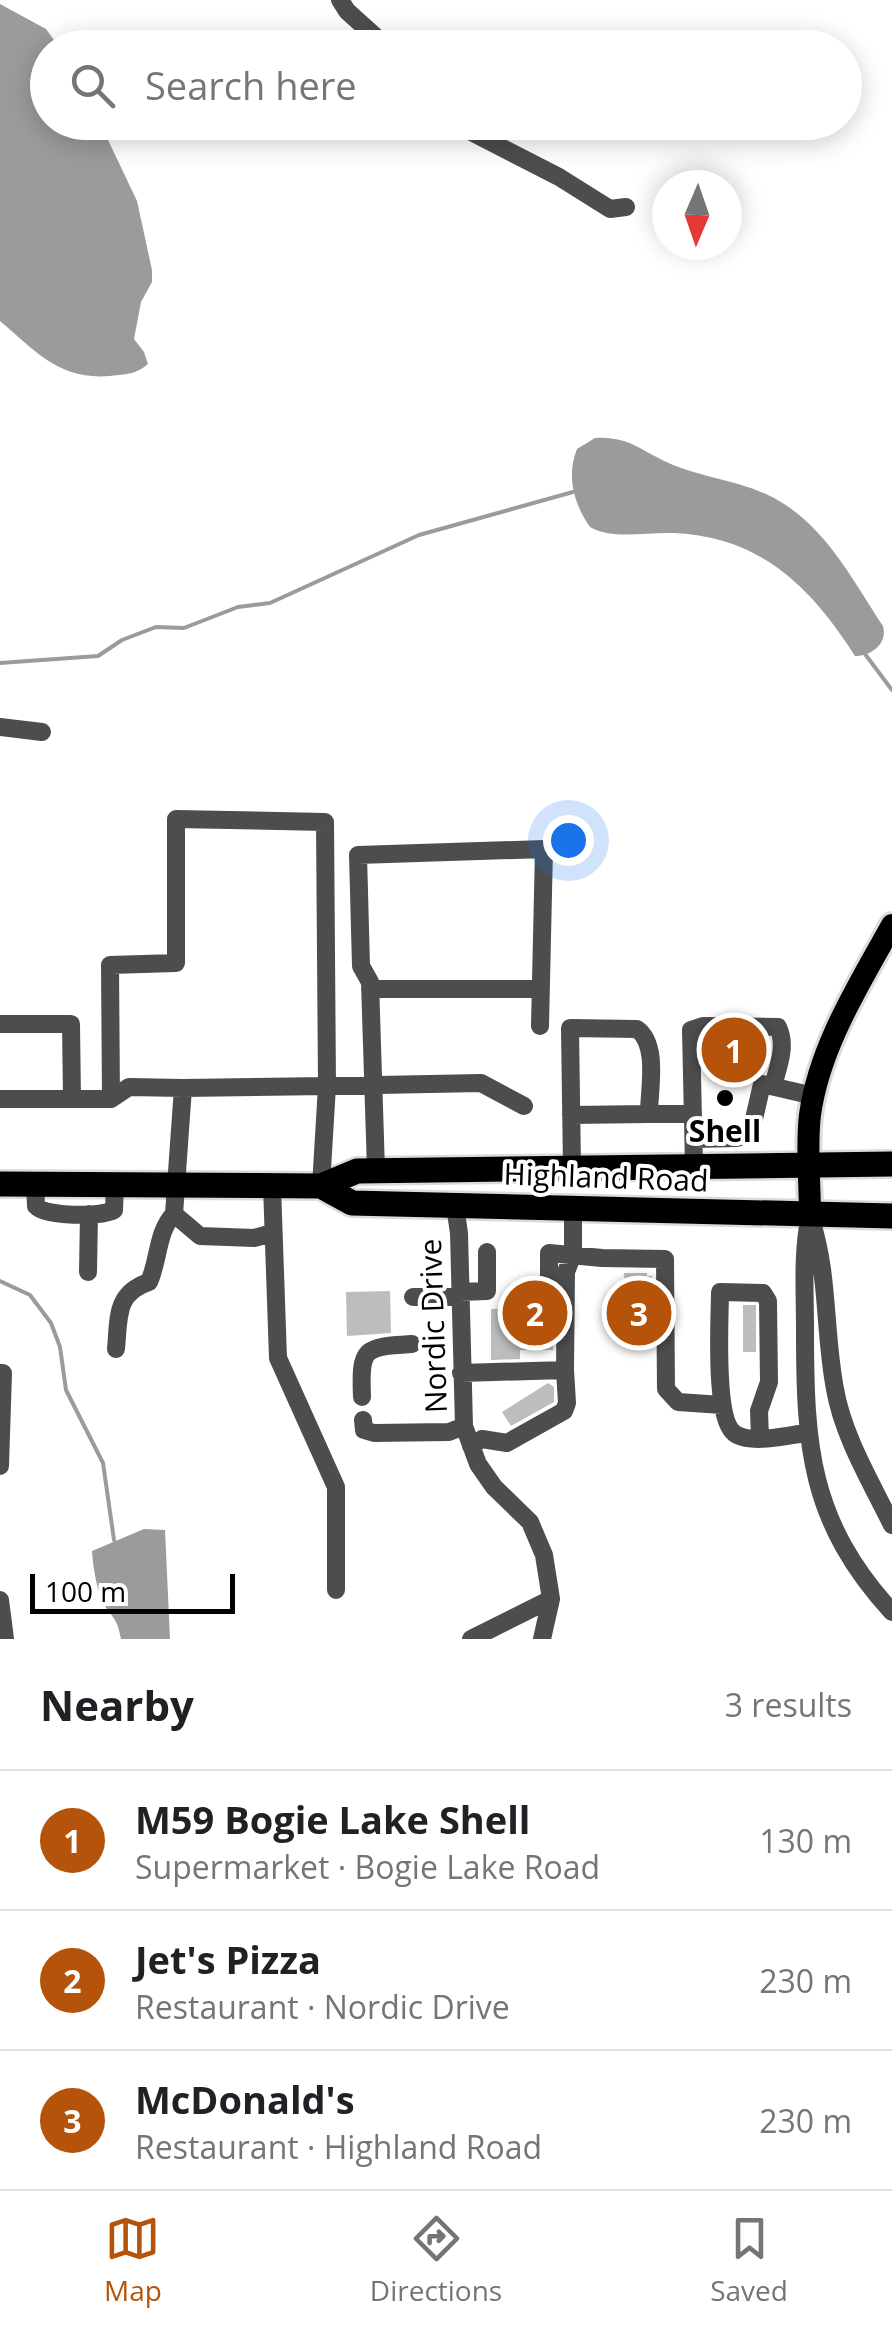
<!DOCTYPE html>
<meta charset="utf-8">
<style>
:root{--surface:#fff;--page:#f2f2f2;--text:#202124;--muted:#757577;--line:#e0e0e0;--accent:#b45309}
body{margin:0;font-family:"Open Sans",sans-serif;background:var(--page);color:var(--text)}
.compass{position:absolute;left:652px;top:170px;width:90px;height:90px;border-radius:50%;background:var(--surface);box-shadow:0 5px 25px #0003;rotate:182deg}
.scale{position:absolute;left:30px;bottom:25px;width:205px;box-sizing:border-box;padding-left:10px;border:5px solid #000;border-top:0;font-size:28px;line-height:35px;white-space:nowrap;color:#000;-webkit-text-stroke:8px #fff;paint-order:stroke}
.you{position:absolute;left:568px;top:840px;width:35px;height:35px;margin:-25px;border:8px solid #fff;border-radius:50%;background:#1a73e8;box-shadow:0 0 0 15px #1a73e833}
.badge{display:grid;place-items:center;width:65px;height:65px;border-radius:50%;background:var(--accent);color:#fff;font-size:32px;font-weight:700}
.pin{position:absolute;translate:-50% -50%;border:5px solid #fff;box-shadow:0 2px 10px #0006}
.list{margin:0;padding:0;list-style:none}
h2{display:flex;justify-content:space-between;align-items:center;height:130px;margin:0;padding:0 40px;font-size:42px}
h2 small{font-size:32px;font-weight:400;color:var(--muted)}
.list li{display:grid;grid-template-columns:65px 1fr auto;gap:30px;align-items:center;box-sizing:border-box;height:140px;padding:0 40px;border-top:2px solid var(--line)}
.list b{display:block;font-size:38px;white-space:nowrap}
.list p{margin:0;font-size:32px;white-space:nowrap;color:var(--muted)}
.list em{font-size:32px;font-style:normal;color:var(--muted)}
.icon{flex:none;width:55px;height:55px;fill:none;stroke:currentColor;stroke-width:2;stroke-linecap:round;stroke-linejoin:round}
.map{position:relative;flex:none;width:892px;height:1639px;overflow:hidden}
.search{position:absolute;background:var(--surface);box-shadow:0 5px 25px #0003;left:30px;right:30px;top:30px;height:110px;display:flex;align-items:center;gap:25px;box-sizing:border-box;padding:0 35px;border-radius:55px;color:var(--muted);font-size:38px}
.sheet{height:550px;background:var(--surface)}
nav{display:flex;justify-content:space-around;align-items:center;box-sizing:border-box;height:140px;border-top:2px solid var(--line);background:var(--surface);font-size:28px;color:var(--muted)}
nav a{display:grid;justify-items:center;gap:5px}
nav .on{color:var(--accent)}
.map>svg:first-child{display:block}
.water{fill:#9b9b9b}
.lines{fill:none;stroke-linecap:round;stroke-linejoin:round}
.stream{stroke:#9b9b9b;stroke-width:4}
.building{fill:#bdbdbd}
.major-casing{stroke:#dbdbdb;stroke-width:28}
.highway-casing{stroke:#dbdbdb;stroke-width:30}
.minor{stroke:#4d4d4d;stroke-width:18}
.major{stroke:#000;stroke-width:22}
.highway{stroke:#000;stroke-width:25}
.poi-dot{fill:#000;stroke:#fff;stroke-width:4}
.labels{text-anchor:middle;stroke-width:8;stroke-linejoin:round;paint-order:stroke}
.poi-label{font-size:30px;font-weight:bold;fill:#000;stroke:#fff}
.street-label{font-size:30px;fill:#000;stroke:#fff}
</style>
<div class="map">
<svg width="892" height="1639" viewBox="0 0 892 1639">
<rect width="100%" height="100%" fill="#fff"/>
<path class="water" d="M0 4 46 29 59 47 48 48V122L100 123 137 201 152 270V282L141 302 134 339 144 352 148 364C139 372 130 374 119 375 62 383 40 355 0 321Z
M595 438C630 436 642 452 673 465 703 477 738 481 768 495 823 521 851 578 883 626 888 643 872 656 855 656 811 587 760 536 673 533 647 532 612 540 590 527 574 504 566 476 577 449Z
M144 1529 165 1530 170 1639H121C118 1623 116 1621 107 1609 97 1595 93 1567 92 1551Z"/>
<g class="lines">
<path class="stream" d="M865 654 892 690
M0 663 98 656 122 640 156 627 184 628 238 607 270 603 419 535 573 492
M0 1281 30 1295 51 1323 60 1347 66 1390 103 1463 114 1540"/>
</g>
<path class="building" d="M705 1039H766V1063H706Z
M624 1273H647V1276H652V1329H642V1340H628Z
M390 1291 391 1333 347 1336 346 1292Z
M743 1305H756V1352H743Z
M491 1309H553V1350H520V1359L491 1360Z
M548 1383 554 1387V1402L511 1426 502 1412Z"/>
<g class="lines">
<defs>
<path id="major" d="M810 1215C810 1182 806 1147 810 1115 819 1047 860 983 892 925"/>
<path id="highway" d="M0 1184 321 1186 357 1171 892 1164
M321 1186 352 1203 892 1216"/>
</defs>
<use href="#major" class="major-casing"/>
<use href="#highway" class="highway-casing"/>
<path class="minor" d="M340 0 347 11 388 48
M452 122 559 177 610 209 626 207
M0 727 42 732
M370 989H541
M0 1024H71L72 1099
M0 1099H111L110 965 176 963V819L325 822 327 1086 183 1088 174 1214C157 1231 159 1260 149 1282 115 1293 119 1318 116 1349
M111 1099 129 1087 183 1088
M649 1114H693
M571 1115 649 1114C649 1089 659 1045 637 1029L570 1028 572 1168
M694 1139 737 1138 747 1135 754 1119 762 1084 814 1096
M694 1166 691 1030 703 1026 778 1027C787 1046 778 1067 773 1086
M376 1170 370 982 361 966 358 855 544 849 540 1026
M35 1184 36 1206C46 1217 101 1217 114 1210L115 1184
M272 1186 278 1358 336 1487V1590
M321 1186 327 1086 481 1083 524 1106
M455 1206 459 1233 464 1426 478 1464 494 1487 530 1522 544 1555 551 1599 542 1639
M174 1214 200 1236 254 1238 272 1233
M810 1215C802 1253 805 1290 805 1329 805 1446 809 1521 892 1612
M811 1220C829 1274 824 1332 835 1389 843 1436 871 1482 892 1525
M88 1272 89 1214
M549 1291V1253L602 1258 665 1259 666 1389 678 1402 722 1405
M460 1292 487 1291V1252
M413 1297H460
M0 1373H3L0 1466
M461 1373 565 1370 566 1272 573 1254V1209
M362 1397C360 1347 364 1347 412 1344
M363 1420 364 1430 374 1433 449 1432 464 1426
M760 1438 759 1411 769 1382 768 1301 763 1293 720 1292C720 1318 713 1424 737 1435 755 1444 787 1435 807 1433
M471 1446 482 1439 507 1443 564 1411 567 1403 565 1370
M0 1600 5 1639
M471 1639 551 1599"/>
<use href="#major" class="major"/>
<use href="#highway" class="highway"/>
</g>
<circle class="poi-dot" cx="725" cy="1098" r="10"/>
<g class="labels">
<g class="poi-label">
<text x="725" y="1142">Shell</text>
</g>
<g class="street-label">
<text transform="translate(606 1178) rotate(2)" y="10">Highland Road</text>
<text transform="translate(434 1326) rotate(-92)" y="10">Nordic Drive</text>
</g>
</g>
</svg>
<svg class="compass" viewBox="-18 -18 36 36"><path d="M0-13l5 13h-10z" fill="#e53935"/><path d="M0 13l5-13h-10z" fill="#757577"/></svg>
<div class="scale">100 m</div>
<div class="you"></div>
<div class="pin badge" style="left:734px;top:1050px">1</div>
<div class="pin badge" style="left:535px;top:1313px">2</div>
<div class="pin badge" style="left:639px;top:1313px">3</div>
<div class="search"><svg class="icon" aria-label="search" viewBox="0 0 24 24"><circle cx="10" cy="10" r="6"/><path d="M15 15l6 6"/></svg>Search here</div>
</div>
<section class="sheet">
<h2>Nearby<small>3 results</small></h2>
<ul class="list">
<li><span class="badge">1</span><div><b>M59 Bogie Lake Shell</b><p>Supermarket · Bogie Lake Road</p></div><em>130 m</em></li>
<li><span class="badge">2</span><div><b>Jet's Pizza</b><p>Restaurant · Nordic Drive</p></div><em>230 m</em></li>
<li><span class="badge">3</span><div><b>McDonald's</b><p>Restaurant · Highland Road</p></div><em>230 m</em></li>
</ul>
</section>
<nav>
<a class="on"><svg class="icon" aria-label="map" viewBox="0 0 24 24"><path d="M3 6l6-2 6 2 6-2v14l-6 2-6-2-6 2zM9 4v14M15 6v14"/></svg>Map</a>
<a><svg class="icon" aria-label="directions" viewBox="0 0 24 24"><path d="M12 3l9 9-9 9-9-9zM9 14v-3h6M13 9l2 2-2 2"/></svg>Directions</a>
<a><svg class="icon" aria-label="saved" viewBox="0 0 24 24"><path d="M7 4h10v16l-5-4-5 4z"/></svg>Saved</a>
</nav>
